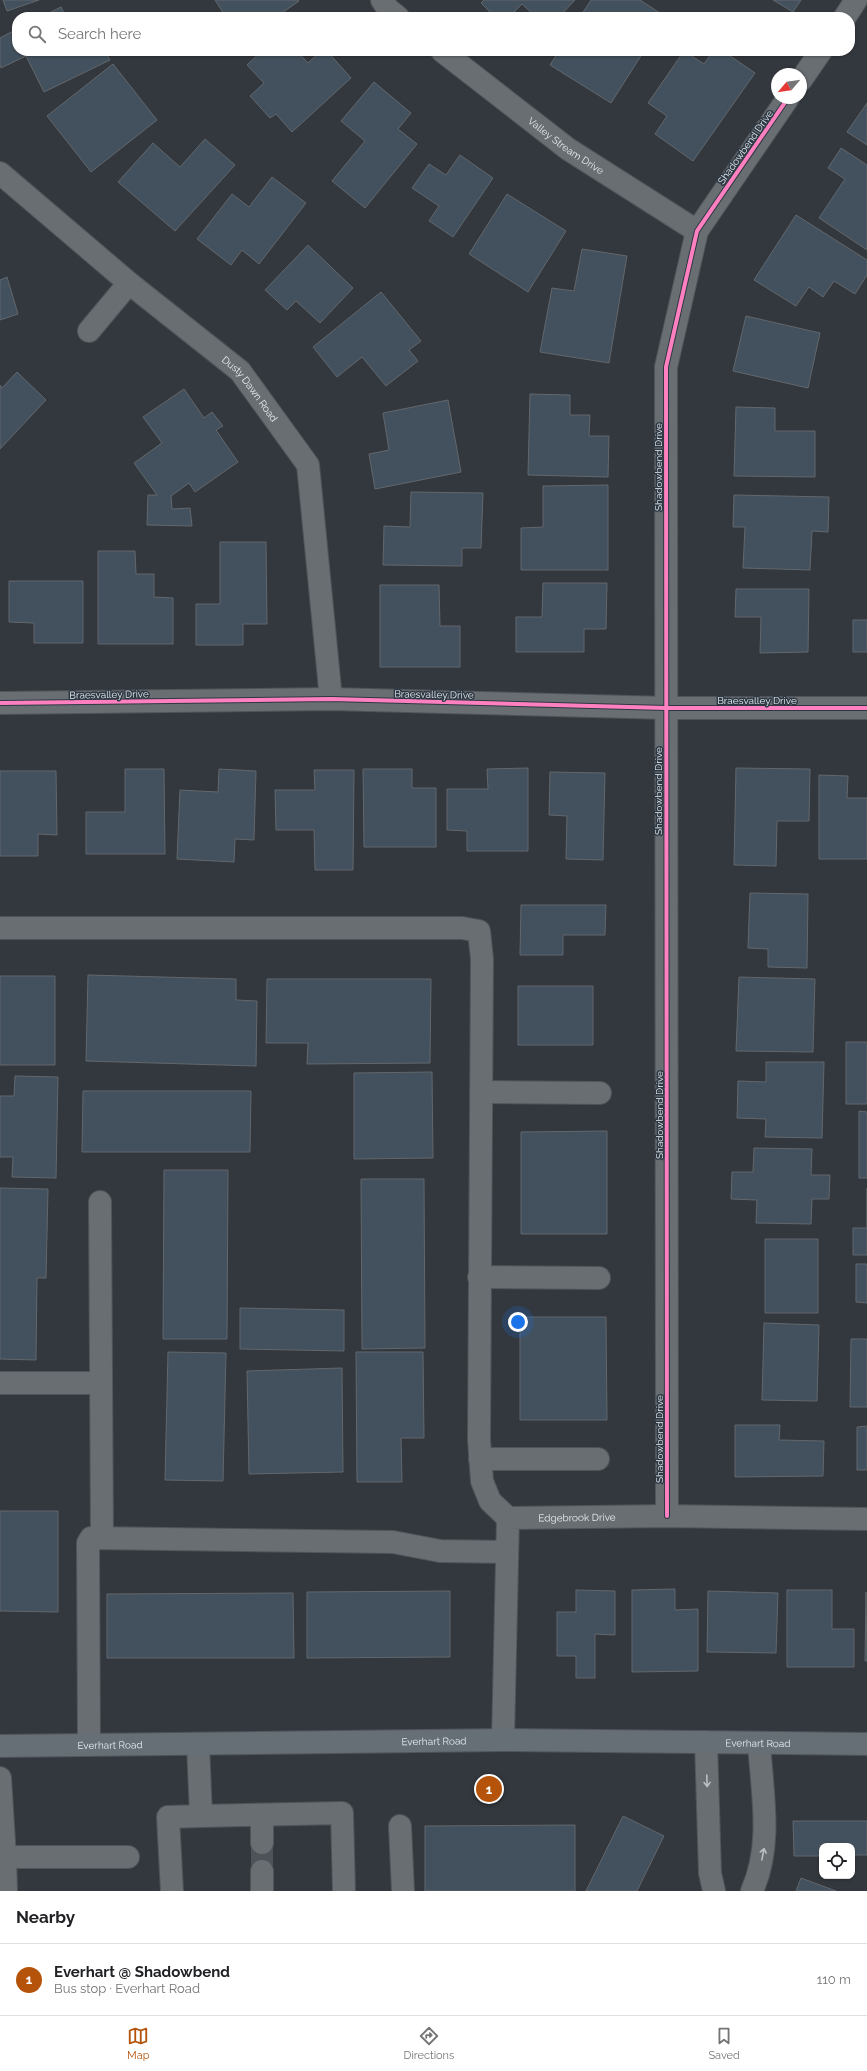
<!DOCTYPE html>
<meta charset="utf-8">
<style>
:root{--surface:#fff;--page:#f6f6f6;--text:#202124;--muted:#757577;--line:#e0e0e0;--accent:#b45309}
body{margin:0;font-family:Raleway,sans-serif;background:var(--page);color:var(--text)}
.controls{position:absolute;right:12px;bottom:12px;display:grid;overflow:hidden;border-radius:8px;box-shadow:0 1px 3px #0004}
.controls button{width:36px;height:36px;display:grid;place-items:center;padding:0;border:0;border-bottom:1px solid var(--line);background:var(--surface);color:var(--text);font:20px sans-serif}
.compass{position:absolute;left:771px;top:68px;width:36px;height:36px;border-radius:50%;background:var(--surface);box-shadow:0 1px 3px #0004;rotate:241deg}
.you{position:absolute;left:518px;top:1322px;width:14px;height:14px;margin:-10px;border:3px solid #fff;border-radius:50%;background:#1a73e8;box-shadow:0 0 0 6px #1a73e833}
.badge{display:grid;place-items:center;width:26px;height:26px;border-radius:50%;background:var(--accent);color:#fff;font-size:13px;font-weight:700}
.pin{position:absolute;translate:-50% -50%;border:2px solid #fff;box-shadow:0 1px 4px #0006}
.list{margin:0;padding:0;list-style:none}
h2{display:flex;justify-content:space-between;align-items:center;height:52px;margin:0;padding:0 16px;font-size:17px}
h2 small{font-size:13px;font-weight:400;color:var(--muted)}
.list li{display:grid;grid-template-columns:26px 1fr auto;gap:12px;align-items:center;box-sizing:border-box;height:72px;padding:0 16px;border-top:1px solid var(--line)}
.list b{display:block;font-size:15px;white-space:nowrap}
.list p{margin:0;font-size:13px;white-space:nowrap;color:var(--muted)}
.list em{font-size:13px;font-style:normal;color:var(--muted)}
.icon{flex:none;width:22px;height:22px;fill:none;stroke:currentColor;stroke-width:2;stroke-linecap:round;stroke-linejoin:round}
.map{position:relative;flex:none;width:867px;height:1891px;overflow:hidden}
.search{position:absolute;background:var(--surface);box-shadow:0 1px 3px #0004;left:12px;right:12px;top:12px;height:44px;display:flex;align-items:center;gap:10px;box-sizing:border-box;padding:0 14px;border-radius:16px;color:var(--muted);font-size:15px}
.sheet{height:124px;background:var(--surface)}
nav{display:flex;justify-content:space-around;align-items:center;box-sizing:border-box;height:56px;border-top:1px solid var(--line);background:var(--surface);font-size:11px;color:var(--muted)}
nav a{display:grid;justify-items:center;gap:2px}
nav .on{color:var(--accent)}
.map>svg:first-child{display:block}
.building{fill:#43515e;stroke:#62676c}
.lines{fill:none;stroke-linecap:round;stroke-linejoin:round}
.minor-tunnel{stroke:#4d5359;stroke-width:22;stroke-dasharray:22 11;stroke-linecap:butt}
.minor-casing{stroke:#50545a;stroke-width:24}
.major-casing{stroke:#50545a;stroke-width:24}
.minor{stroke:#696e72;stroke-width:22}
.major{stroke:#666e76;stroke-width:22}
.cycleway-casing{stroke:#2e3843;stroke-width:6}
.cycleway{stroke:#ff80c0;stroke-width:4}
.oneway{stroke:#b8bfc5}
.labels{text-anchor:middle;stroke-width:3;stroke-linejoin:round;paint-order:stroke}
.street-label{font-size:10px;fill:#e3eaf1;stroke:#2e3843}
</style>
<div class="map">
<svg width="867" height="1891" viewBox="0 0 867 1891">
<rect width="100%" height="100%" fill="#33383e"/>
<path class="building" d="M3 0H39L7 11Z
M215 0H298L299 1 276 17H226Z
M484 0H575L559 17H536L522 4 509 17H495L481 3Z
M591 0H640L666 17H580Z
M773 0H801L793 12Z
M61 7 66 17H41Z
M17 29V51H105L110 60 44 92 26 56 1 68 0 65V38Z
M262 51H297L308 63 321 51H327L351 78 292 132 276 114 270 118 250 96 264 83 247 65Z
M559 51H644L611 103 550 65Z
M684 51 704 64 713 51H723L755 73 693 161 655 134 667 116 648 103Z
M113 64 157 120 91 172 47 116Z
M374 82 411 113 398 129 417 144 365 208 332 181 365 141 341 121Z
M867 103V145L847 132Z
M205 139 235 165 175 231 118 182 153 143 180 167Z
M841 148 867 165V250L819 218 845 179 828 168Z
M460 155 493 178 453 237 429 221 439 206 412 188 429 164 446 175Z
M272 177 306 203 259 264 242 250 231 265 197 239 232 194 249 207Z
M507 194 566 231 528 292 469 254Z
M796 215 867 260V275L855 294 834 281 823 297 809 287 796 306 754 280Z
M308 245 353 288 320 323 296 301 287 310 265 290Z
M582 249 627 256 609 363 540 352 552 288 574 291Z
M7 277 18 314 0 320V280Z
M381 292 421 341 409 350 418 361 386 386 362 357 337 377 313 347Z
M746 316 820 333 808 388 733 371Z
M17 372 46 400 0 449V385L2 388Z
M184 389 204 418 212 412 223 426 216 430 238 462 195 492 189 483 171 496 172 509 190 508 192 526 147 525 148 495H157L134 463 162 443 143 417Z
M530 394 570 395V415H590L589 436H609L608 477 528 475Z
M448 400 461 472 375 489 369 454 389 450 383 413Z
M736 407 775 408V431H815V477L734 476Z
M608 485V570H521V528L543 527V486Z
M411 492 483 493 481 548H462V566L383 565 384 526 410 527Z
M734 495 829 497 828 532 812 531 810 570 743 568 745 527H733Z
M220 542H266L267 624H243V645H196V604H220Z
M98 551H135L136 574H154V597L173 598V644H98Z
M9 581H83V643H34V623L9 622Z
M543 583H607L606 629H584V652H516V617H542Z
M380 585H439L440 626H460V667H380Z
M736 589H809L808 652 760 653 761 617H735Z
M853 620H867V652H853Z
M528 768V851H467V831L447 830V789H488L487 769Z
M736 768 810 769 809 821H777L776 866 734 865Z
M125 769H164L165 854H86V812H125Z
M219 769 256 771 254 840 235 839 234 862 177 859 180 790 218 792Z
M363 769H412V788H436V847H364Z
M314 770H354L353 870H315L314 830H276L275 790H315Z
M0 771H56L57 835 38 834V856H0Z
M550 772 605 773 603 860 566 859 567 816 549 815Z
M819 775 848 776 847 798H867V859H819Z
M750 893 808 894 807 968 768 967V949L748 948Z
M521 905H606L605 935H563V955H520Z
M88 975 236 979V1000L257 1001 256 1066 86 1061Z
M0 976H55V1065H0Z
M739 977 815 979 813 1052 736 1051Z
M267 979H431L430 1063 307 1064 308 1043H266Z
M518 986H593V1045H518Z
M846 1042H867V1104H846Z
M766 1062H824L822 1138 765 1137 766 1119 737 1118 738 1081 766 1082Z
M432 1072 433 1158 354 1159V1073Z
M15 1076 58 1077 56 1178 12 1177 13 1157H0V1096H14Z
M83 1091H251L250 1152H82Z
M859 1111 867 1112V1178H859Z
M607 1131V1234H521V1132Z
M754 1148 812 1149 811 1175H830L829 1199H812L811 1224 756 1223 757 1200 731 1199 732 1172H753Z
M164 1170H228L227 1339H163Z
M361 1179H424L425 1348 362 1349Z
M0 1188 48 1189 46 1278H37L36 1360 0 1359Z
M867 1188V1255H853V1228H867Z
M765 1239H818V1313H765Z
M856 1264H867V1303L856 1302Z
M240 1308 344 1310V1351L240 1349Z
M520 1317H606L607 1420H520Z
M764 1323 819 1325 817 1401 762 1400Z
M851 1339H867V1407H850Z
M168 1352 226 1353 223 1481 165 1480Z
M356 1352H423L424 1438H401L402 1482H357Z
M342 1368 343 1472 249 1474 247 1371Z
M735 1425H780L779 1440 824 1441 823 1476 735 1477Z
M867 1426V1470H857V1427Z
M0 1511H58V1612L0 1611Z
M675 1589V1610L698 1609V1671L632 1672V1590Z
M576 1590 615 1591V1635L595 1634V1678H576V1656H557V1612H576Z
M787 1590H832V1629H854V1667H787Z
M450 1591V1657L307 1658V1592Z
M708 1591 778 1593 776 1653 707 1652Z
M866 1592 867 1661H865Z
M293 1593 294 1658H107V1594Z
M623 1816 664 1836 637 1891H586Z
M793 1821H867V1855H852V1846H822V1856H794Z
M575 1825V1891H425V1826Z
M801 1878 836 1891H796Z"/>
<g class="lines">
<path class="minor-tunnel" d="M262 1843V1871"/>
<defs>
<g id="minor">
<path d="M382 0 388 9 398 17"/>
<path d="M845 17 856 0"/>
<path id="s1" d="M442 51 568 149 697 231"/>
<path d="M801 80 821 51"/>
<path id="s2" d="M0 173 129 283 240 371 308 465 331 699"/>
<path d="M89 331 129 283"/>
<path d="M0 703 331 699 666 708H867"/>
<path d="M0 928H462L479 931 482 959 479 1440 482 1481 490 1501 508 1518"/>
<path d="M481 1092 600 1093"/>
<path d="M100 1202 102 1538"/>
<path d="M479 1277 599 1278"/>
<path d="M0 1383H101"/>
<path d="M480 1459H598"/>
<path d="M667 1516 666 367 697 231 788 98"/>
<path id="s3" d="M503 1740 508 1518 667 1516 867 1519"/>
<path d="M706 1742 710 1873 714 1891"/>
<path d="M89 1745 88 1543 91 1538 393 1542 440 1551 507 1552"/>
<path d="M0 1778 5 1857H128"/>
<path d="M262 1815V1843"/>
<path d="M201 1816 342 1813 344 1891"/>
<path d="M400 1826 403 1891"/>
<path d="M5 1857 6 1891"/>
<path d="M262 1871V1891"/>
<path d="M172 1891 168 1817 201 1816 198 1744"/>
<path d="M752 1891C773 1844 762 1792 759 1743"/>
</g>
<g id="major">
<path id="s4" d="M0 1746 503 1740 867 1744"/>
</g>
</defs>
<use href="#minor" class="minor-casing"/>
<use href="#major" class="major-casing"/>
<use href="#minor" class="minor"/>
<use href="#major" class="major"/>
<defs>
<path id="cycleway" d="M0 703 331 699 666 708H867
M667 1516 666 367 697 231 788 98"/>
</defs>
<use href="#cycleway" class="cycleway-casing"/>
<use href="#cycleway" class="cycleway"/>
</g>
<defs><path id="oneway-shaft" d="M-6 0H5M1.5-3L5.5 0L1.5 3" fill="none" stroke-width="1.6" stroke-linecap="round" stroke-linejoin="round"/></defs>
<g class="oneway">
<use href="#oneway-shaft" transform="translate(707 1781) rotate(88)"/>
<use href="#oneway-shaft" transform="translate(763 1854) rotate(-79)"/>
</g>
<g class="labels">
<g class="street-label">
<text dy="4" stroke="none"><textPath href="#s1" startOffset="156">Valley Stream Drive</textPath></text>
<text transform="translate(745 147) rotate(-55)" y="4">Shadowbend Drive</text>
<text dy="4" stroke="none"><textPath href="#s2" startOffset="331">Dusty Dawn Road</textPath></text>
<text transform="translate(658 467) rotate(-90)" y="4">Shadowbend Drive</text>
<text transform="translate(109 694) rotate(-1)" y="4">Braesvalley Drive</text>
<text transform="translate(434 694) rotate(1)" y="4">Braesvalley Drive</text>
<text x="757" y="704">Braesvalley Drive</text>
<text transform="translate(658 791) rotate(-90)" y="4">Shadowbend Drive</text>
<text transform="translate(659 1115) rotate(-90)" y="4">Shadowbend Drive</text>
<text transform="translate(659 1439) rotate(-90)" y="4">Shadowbend Drive</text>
<text dy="4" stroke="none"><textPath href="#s3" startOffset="291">Edgebrook Drive</textPath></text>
<text dy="4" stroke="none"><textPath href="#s4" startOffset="434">Everhart Road</textPath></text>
<text dy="4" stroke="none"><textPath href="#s4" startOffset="758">Everhart Road</textPath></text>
<text dy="4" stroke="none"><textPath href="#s4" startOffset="110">Everhart Road</textPath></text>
</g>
</g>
</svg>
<div class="controls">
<button><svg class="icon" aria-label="locate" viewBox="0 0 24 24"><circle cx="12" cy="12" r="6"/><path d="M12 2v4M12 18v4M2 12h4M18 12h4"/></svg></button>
</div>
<svg class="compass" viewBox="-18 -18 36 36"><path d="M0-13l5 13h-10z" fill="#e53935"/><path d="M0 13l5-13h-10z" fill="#757577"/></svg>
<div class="you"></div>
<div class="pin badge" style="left:489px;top:1789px">1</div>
<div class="search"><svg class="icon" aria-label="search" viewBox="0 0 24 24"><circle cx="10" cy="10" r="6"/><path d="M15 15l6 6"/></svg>Search here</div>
</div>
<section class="sheet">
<h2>Nearby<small></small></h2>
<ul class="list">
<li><span class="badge">1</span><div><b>Everhart @ Shadowbend</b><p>Bus stop · Everhart Road</p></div><em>110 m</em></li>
</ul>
</section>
<nav>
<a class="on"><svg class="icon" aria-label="map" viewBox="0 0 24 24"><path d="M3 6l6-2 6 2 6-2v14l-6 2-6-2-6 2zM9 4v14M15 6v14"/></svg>Map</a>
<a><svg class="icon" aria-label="directions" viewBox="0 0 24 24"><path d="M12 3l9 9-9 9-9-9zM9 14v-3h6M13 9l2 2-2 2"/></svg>Directions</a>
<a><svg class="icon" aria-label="saved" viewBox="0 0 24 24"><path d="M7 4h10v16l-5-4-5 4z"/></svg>Saved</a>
</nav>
